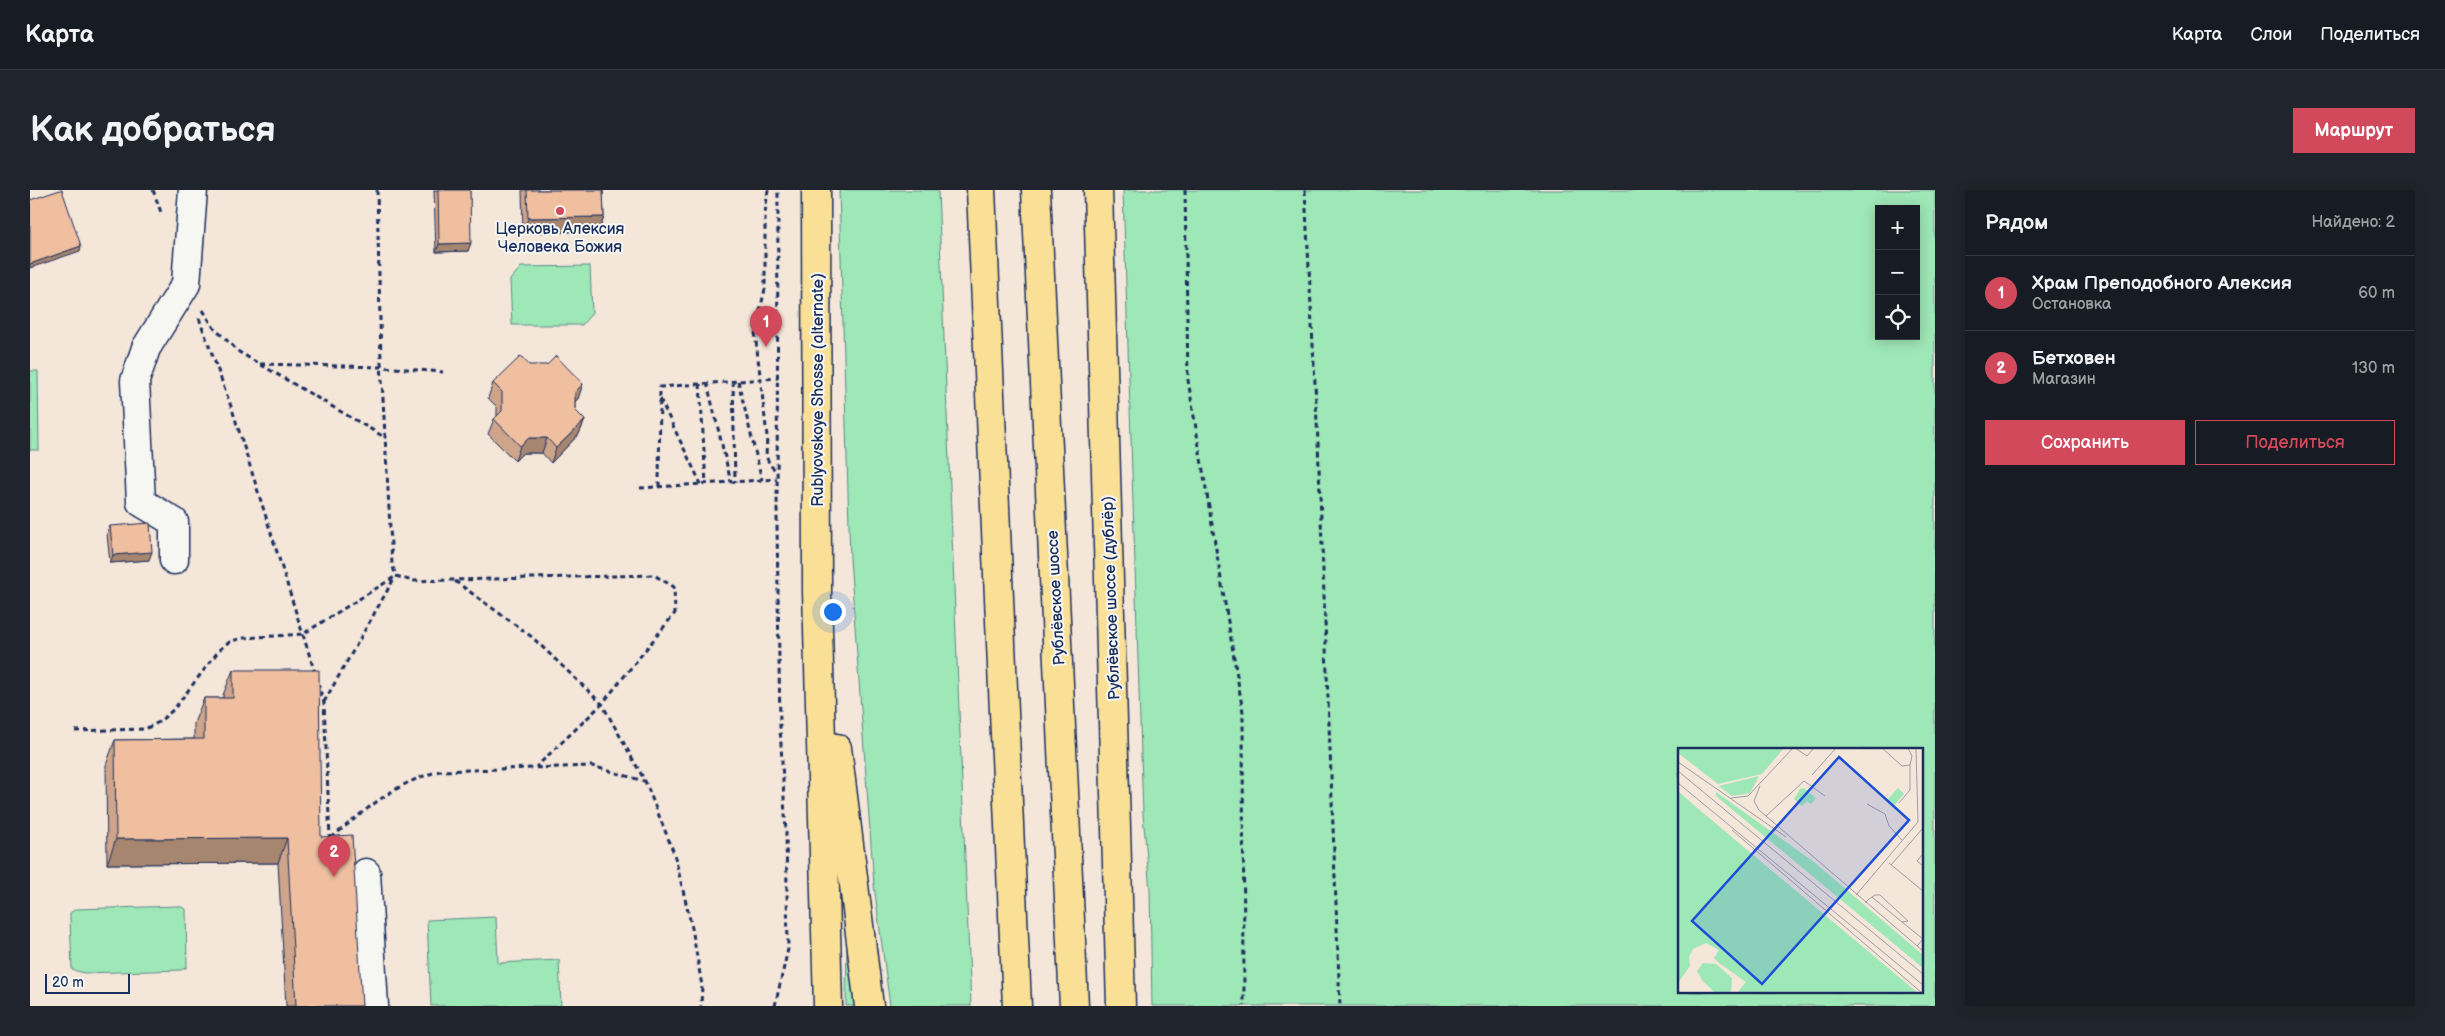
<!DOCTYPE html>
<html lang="ru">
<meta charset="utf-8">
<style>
:root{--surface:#171b24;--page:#20242c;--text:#f1f3f6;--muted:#9ea1a6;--line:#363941;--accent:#d1495b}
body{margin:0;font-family:"Balsamiq Sans",sans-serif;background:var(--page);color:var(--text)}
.controls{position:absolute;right:15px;top:15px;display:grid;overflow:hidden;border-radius:0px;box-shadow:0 2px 12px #0003}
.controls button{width:45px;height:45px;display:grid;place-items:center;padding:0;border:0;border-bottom:1px solid var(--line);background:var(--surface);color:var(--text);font:25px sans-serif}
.scale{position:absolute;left:15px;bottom:12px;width:85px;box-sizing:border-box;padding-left:5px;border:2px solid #1b2f5e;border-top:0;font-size:14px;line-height:18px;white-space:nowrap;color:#1b2f5e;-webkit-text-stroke:4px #f6f6f2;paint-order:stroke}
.you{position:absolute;left:802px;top:421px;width:18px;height:18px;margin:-12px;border:4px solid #fff;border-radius:50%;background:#1a73e8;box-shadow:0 0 0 8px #1a73e833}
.badge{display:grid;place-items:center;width:32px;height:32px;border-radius:50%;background:var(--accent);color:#fff;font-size:16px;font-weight:700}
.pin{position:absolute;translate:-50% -41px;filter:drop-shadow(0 1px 2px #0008)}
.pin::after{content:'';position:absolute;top:26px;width:18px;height:15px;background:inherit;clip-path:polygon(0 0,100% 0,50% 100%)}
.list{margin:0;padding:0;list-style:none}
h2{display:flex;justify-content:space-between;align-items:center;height:65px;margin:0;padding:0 20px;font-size:21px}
h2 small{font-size:16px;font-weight:400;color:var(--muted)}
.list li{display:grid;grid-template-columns:32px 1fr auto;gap:15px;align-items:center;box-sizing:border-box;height:75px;padding:0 20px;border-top:1px solid var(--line)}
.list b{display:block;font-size:19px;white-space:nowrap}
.list p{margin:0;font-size:16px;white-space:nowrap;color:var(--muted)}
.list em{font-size:16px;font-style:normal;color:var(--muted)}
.actions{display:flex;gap:10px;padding:15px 20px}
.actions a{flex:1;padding:11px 0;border:1px solid var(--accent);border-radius:0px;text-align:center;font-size:18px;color:var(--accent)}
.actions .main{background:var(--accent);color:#fff}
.icon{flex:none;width:28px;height:28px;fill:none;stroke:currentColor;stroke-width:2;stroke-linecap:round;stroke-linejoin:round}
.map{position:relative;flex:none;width:1905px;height:816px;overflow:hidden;border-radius:0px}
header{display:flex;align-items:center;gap:30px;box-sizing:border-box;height:70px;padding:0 25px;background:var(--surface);border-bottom:1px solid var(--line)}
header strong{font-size:24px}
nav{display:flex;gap:28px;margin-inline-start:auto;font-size:18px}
.intro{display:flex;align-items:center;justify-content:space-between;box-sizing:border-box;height:120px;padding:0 30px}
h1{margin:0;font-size:35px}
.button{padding:12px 22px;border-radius:0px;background:var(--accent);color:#fff;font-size:18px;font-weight:700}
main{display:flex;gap:30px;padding:0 30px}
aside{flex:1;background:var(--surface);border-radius:0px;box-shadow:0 2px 12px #0003}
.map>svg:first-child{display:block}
.green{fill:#9ee7b6;stroke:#5c8b8a;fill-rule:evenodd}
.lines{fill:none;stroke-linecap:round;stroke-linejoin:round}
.minor-casing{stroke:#1b2f5e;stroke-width:31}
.major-casing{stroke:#1b2f5e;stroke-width:31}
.path{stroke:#1b2f5e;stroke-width:3;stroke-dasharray:5 4;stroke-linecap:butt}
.minor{stroke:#f6f6f2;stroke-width:28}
.major{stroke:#fadf96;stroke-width:28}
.wall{fill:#cea48a;stroke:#1b2f5e}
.shaded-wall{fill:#a78670;stroke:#1b2f5e}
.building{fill:#efbfa0;stroke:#1b2f5e}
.poi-dot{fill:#d1495b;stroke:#f6f6f2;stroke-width:2}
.labels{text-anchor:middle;stroke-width:4;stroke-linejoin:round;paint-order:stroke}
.poi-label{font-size:16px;fill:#1b2f5e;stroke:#f6f6f2}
.street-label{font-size:16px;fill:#1b2f5e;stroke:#f6f6f2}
.inset-road{fill:none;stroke:#9d9da8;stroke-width:1}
.view{fill:#1d4ed8;fill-opacity:0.15;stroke:#1d4ed8;stroke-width:2.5}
.inset-edge{fill:none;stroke:#1b2f5e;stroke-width:2.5}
</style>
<header>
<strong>Карта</strong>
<nav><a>Карта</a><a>Слои</a><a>Поделиться</a></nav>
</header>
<div class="intro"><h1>Как добраться</h1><a class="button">Маршрут</a></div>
<main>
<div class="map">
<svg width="1905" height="816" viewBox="0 0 1905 816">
<rect width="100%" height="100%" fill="#f4e6d9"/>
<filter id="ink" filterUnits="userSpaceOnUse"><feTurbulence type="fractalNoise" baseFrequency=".02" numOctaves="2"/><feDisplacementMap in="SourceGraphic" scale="10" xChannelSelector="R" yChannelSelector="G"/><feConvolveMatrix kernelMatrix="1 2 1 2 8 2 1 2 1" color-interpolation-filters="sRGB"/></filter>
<g filter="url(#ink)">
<path class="green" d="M809 0H908L941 816H860L844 695 820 369Z
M1093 0H1905V816H1122L1120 700 1113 625ZM1849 19H1886V146H1849ZM1649 560H1891V802H1649Z
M560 76 562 123 552 135H482L480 90 491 77Z
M0 181H8L9 260H0Z
M149 716 156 719 157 777 151 780 55 783 42 780 40 727V723L46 719Z
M466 727 468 773 529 770 531 816H401L397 730Z
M817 749 825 816H816Z"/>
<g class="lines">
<defs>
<path id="minor" d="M144 370V332L111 312 105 191 116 158 156 94 163 0
M336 683 344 816"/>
<path id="major" d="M786 0 787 401 798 816
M951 0 987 816
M1006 0 1044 816
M1068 0 1091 816
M807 558 839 816"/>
</defs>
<use href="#minor" class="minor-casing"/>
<use href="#major" class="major-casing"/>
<path class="path" d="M123 0 132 25
M347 0 351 172 362 374 366 386 382 391 624 385 644 397 645 423 572 514 506 577
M738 0 735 23V99L725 142 737 246 736 266 740 275 747 282
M1155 0 1158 190 1213 522 1214 816
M1275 0 1288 252 1310 816
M173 120 184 138 209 162 356 248
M169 128 203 222 285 483
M230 174 352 177 413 182
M703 191 705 292
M708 191 732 290
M677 193 701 292
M670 194 676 294
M630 209 671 294
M629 297 630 197 748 188
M610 298 747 289
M425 391 502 447 572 514 615 591 644 663 662 738 672 796 671 816
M288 493 294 513 300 649
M294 512 365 387
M45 541 115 539 129 532 144 519 190 459 201 451 214 448 273 444 366 386
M301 648C337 619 364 593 410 581L562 576 614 591
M745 816 758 759 756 643 750 537 747 334 748 0"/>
<use href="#minor" class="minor"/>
<use href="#major" class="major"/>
</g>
<path class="wall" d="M404 0H440L438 61 406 62Z
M492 0H573L574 27 569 41 493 43Z
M499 175 548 209 545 211V220L555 230 549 244 521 273 512 263H493L485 271 458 244 464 229 467 226V217L458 208 463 193Z
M80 336 119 370 80 373 77 344Z
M203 480 291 647 332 816H256L248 673 77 674 76 575 85 550 164 549V533L174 508H193V505Z"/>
<path class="shaded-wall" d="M574 27 569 41 493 43 498 28Z
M441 53 438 61 406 62 409 54Z
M51 56 50 61 0 78V74Z
M553 194 548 209 539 217 545 202Z
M555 230 549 244 521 273 526 258Z
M499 248H517L512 263H493L485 271 490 256Z
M122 362 119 370 80 373 83 365Z
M257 648 248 673 77 674 86 649Z"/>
<path class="building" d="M30 0H32L51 56 0 74V10Z
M408 0H440L441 53 409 54Z
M497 0H573L574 27 498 28Z
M491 166 499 175H517L526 166 553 194 545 202V220L555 230 526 258 517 248H499L490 256 464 229 472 221V202L463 193Z
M120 333 122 362 83 365 80 336Z
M203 480H289L291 647 322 645 332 816H266L257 648 86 649 85 550 174 549V508H203Z"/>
</g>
<circle class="poi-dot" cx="530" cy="21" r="5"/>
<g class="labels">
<g class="poi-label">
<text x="530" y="44">Церковь Алексия<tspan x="530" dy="18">Человека Божия</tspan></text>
</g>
<g class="street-label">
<text transform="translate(787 200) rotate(-90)" y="6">Rublyovskoye Shosse (alternate)</text>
<text transform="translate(1025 408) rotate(-93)" y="6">Рублёвское шоссе</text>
<text transform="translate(1080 408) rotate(-92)" y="6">Рублёвское шоссе (дублёр)</text>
</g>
</g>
<g transform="translate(1648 558)">
<rect width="245" height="245" fill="#f4e6d9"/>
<path d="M0 0H106L84 26 40 36 0 5ZM81 28 72 45 54 48 41 38ZM126 40 138 50 133 56 129 53 124 58 116 51 122 41ZM220 40 226 46 215 59 208 53ZM0 43 18 59 240 245H59L68 234 41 215 36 210 41 202 28 195 15 201 11 209 12 218 0 235ZM38 44 136 114 245 207V220L38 48ZM25 215 38 216 54 230 53 245H37L24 232 19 223Z" fill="#9ee7b6"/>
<path class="inset-road" d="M117 0 129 8 136 0M204 0 224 18 232 17V42L221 55M230 0 234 8 232 17M0 14 108 89M0 23 245 226M134 27 158 0M0 35 245 237M82 38 76 53 81 62 245 203M53 50 70 48 115 0M189 56 207 66 211 78 224 92M88 68 126 33 147 48M54 82 244 245M245 106 239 113 245 118M211 115 245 143M213 117 245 80M178 147 240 74 238 0M187 155 191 151 197 147H202L230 173 224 174 194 149M224 174 245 191 239 198"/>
<path class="view" d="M161 9 231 72 84 236 14 173Z"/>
<rect width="245" height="245" class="inset-edge"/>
</g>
</svg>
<div class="controls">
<button>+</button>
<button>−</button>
<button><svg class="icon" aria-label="locate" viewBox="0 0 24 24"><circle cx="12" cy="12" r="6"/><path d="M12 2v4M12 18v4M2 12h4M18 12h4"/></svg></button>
</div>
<div class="scale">20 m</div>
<div class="you"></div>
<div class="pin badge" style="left:736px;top:157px">1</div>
<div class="pin badge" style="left:304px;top:687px">2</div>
</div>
<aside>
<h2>Рядом<small>Найдено: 2</small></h2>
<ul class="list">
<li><span class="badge">1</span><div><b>Храм Преподобного Алексия</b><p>Остановка</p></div><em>60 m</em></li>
<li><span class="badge">2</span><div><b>Бетховен</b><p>Магазин</p></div><em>130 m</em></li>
</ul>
<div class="actions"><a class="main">Сохранить</a><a>Поделиться</a></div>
</aside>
</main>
